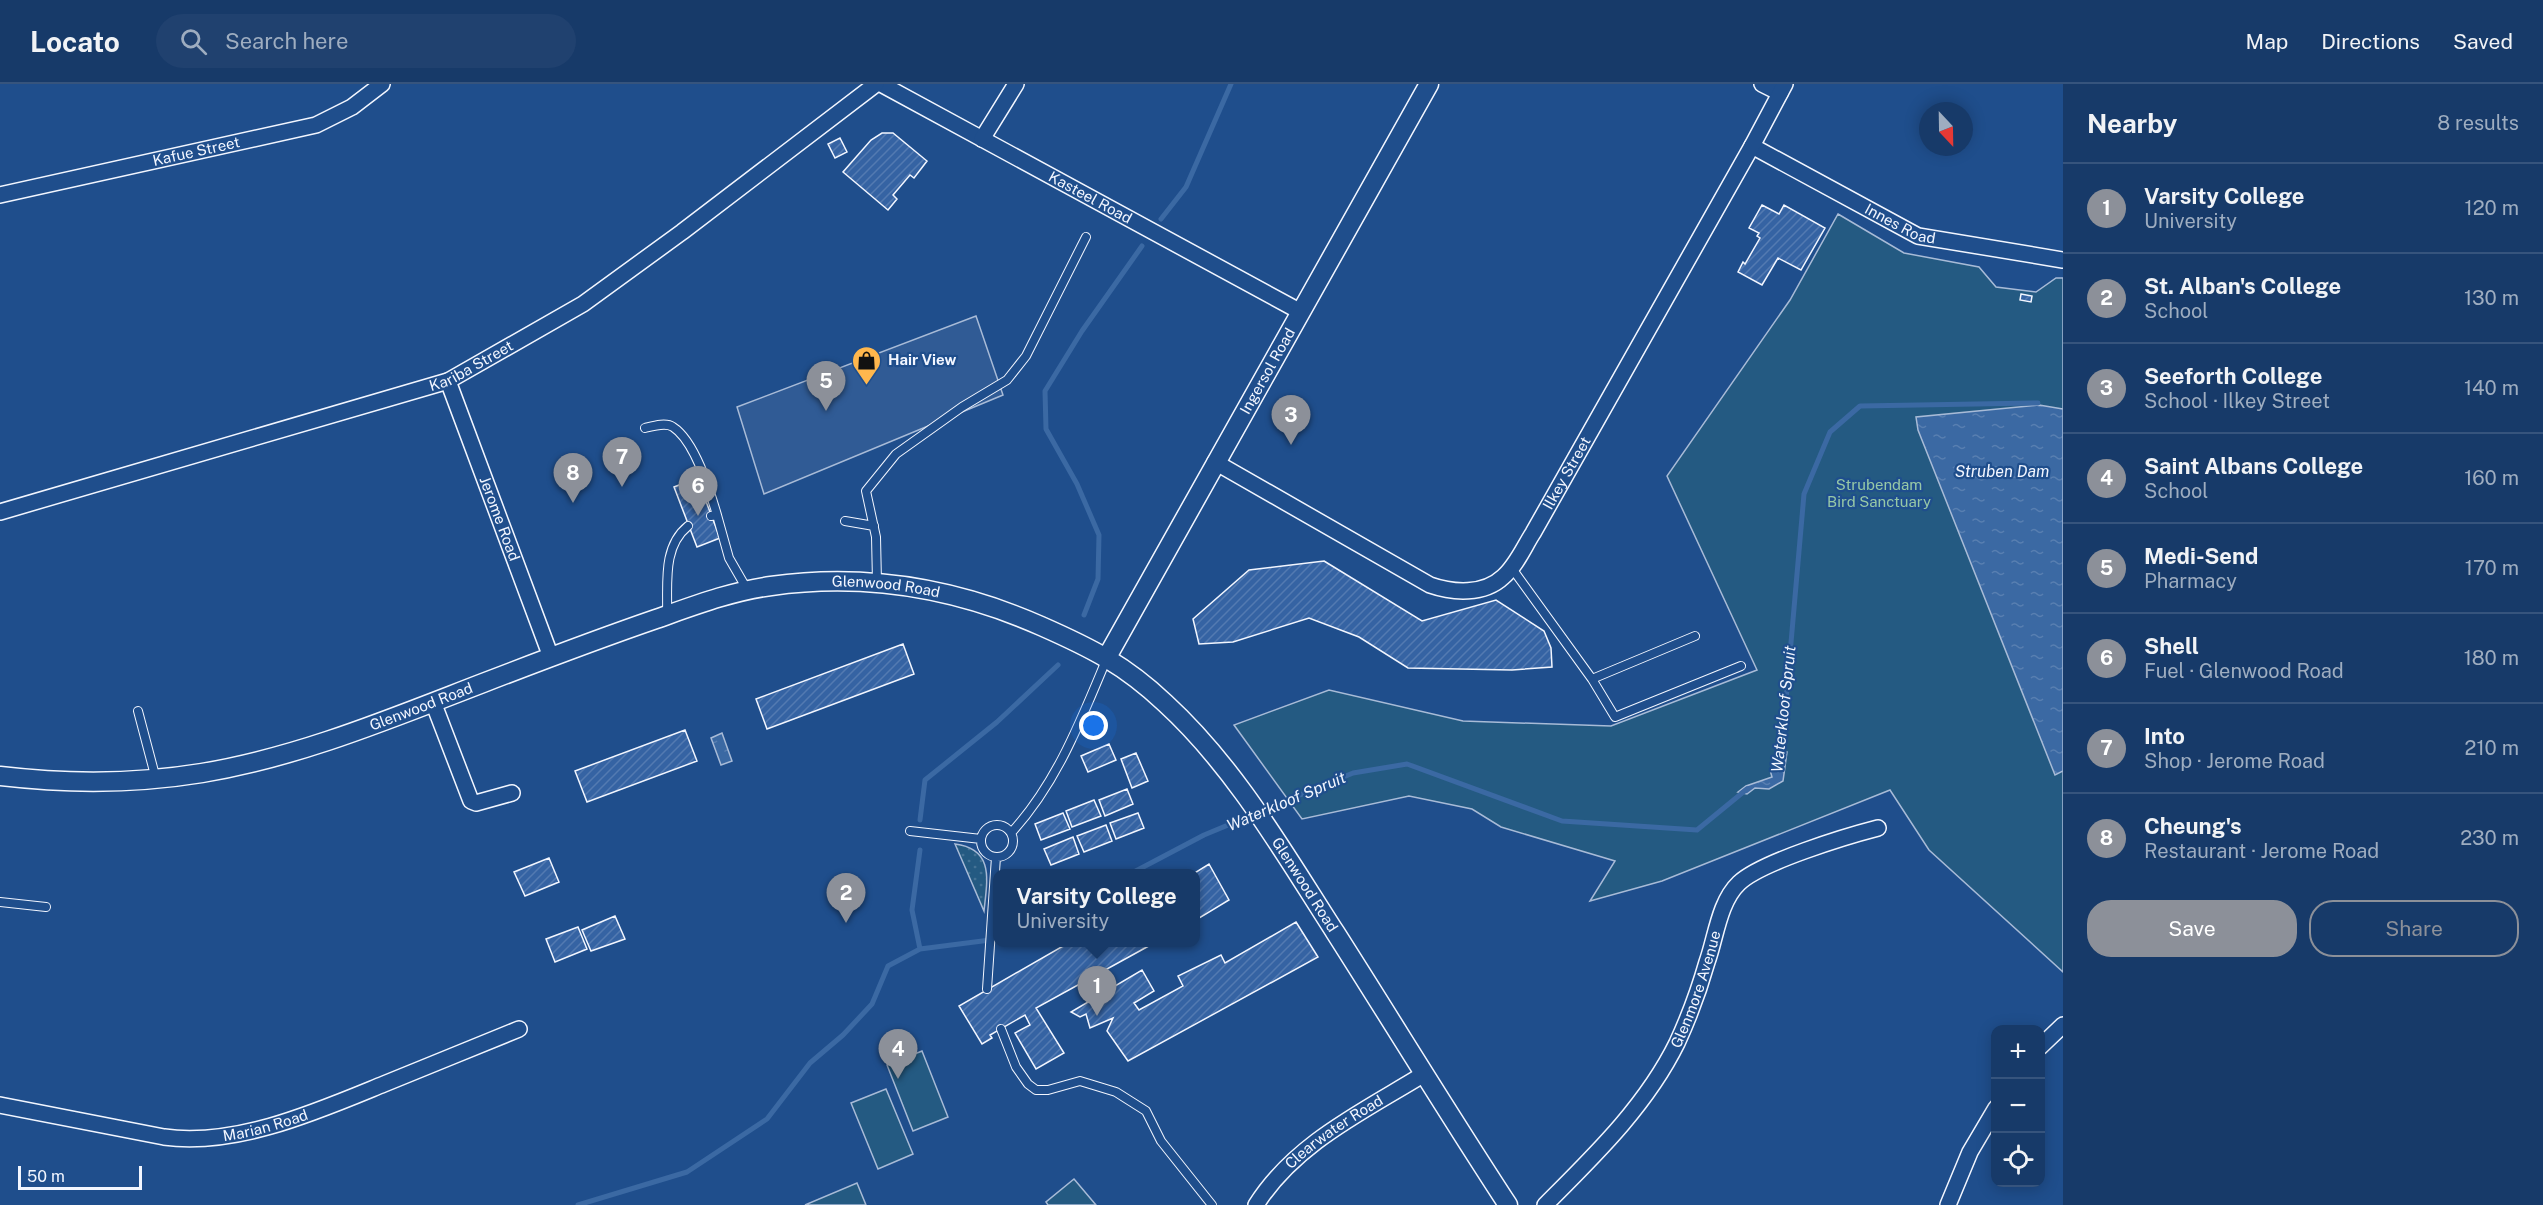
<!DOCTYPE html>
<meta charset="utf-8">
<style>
:root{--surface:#173a69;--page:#20416f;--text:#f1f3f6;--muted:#9eadc0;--line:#36547d;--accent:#8c9099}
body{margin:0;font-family:"Public Sans",sans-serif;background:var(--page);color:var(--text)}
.controls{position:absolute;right:18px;bottom:18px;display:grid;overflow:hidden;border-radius:12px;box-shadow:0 3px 15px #0003}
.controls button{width:54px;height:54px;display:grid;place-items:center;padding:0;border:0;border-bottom:2px solid var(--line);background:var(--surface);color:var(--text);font:30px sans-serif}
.compass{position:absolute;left:1919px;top:18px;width:54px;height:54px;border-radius:50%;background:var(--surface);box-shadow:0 3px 15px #0003;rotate:158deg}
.scale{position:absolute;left:18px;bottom:15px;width:124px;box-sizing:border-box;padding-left:6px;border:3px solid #f2f6ff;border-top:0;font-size:16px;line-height:21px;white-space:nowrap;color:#f2f6ff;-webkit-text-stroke:4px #1f4e8c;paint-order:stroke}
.you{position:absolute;left:1094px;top:642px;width:21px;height:21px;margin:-15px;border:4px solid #fff;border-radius:50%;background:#1a73e8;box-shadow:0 0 0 9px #1a73e833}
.badge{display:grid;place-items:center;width:39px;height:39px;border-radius:50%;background:var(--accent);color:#fff;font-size:20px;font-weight:700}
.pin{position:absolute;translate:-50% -50px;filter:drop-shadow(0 2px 3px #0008)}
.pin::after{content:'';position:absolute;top:32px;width:21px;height:18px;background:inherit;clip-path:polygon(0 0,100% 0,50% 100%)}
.popup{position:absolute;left:993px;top:785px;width:207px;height:78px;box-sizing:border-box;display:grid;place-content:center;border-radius:12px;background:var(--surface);filter:drop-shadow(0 2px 4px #0005);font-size:20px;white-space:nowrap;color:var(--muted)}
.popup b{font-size:22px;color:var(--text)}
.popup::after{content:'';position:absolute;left:50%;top:100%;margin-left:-12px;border:12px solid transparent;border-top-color:var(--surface)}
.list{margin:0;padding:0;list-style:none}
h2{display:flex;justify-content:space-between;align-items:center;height:78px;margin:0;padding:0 24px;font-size:26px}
h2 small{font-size:20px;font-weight:400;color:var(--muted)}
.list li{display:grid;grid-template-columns:39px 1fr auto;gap:18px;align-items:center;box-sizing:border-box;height:90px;padding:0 24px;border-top:2px solid var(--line)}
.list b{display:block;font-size:22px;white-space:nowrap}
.list p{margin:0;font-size:20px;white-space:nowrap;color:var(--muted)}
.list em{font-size:20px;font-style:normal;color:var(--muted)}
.actions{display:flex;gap:12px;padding:18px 24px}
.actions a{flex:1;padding:14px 0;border:2px solid var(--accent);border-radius:24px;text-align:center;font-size:21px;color:var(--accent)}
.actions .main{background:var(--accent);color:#fff}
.icon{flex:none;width:33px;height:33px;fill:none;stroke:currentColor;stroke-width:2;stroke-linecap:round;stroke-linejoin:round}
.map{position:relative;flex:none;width:2063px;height:1121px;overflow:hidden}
header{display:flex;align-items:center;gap:36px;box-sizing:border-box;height:84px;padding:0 30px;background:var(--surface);border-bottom:2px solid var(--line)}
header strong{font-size:28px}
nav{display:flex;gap:33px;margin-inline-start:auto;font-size:21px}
.search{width:420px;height:54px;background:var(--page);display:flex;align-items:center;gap:15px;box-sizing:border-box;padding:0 21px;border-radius:33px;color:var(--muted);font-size:22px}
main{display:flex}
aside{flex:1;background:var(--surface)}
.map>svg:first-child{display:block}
.grass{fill:url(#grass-dots);stroke:#a8bbd7;stroke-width:1.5}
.park{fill:#245a82;stroke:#a8bbd7;stroke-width:1.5}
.parking{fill:#305b95;stroke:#a8bbd7;stroke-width:1.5}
.water{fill:url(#water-ripples);stroke:#a8bbd7;stroke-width:1.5}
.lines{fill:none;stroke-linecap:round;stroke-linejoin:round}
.stream{stroke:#3b69a3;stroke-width:5}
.building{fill:url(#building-hatch);stroke:#f2f6ff;stroke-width:1.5}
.service-casing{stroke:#f2f6ff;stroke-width:10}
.minor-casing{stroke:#f2f6ff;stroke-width:18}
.tertiary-casing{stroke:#f2f6ff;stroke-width:21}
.service{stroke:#1f4e8c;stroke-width:8}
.minor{stroke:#1f4e8c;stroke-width:15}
.tertiary{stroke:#1f4e8c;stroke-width:18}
.labels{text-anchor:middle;stroke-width:4.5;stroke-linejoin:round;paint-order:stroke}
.street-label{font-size:15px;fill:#f2f6ff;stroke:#1f4e8c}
.poi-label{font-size:15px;font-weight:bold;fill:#f2f6ff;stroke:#1f4e8c;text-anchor:start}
.park-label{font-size:15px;fill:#97c8a6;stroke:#1f4e8c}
.water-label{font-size:16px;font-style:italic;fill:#f2f6ff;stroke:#1f4e8c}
</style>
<header>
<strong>Locato</strong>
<div class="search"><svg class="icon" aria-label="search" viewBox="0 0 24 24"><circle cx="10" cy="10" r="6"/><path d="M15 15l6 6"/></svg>Search here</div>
<nav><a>Map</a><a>Directions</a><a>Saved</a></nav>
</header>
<main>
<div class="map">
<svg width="2063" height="1121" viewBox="0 0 2063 1121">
<defs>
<pattern id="grass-dots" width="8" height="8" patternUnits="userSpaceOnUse" patternTransform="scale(1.5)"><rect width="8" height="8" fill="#245a82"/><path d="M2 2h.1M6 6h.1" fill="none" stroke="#447295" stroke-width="1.8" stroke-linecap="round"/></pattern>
<pattern id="water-ripples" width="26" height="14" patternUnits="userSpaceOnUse" patternTransform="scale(1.5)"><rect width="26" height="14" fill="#3b69a3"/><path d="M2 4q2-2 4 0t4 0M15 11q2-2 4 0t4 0" fill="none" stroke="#587fb1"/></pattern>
<pattern id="building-hatch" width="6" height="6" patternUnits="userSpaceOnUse" patternTransform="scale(1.5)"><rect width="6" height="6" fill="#3563a3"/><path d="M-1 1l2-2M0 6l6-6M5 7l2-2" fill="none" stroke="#537ab1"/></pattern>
</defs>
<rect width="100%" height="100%" fill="#1f4e8c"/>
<path class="grass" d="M955 760C995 765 987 797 984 827Z"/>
<path class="park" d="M1838 130 1904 169 1979 183 1996 203 2036 208 2056 194H2063V888L1929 766 1890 706 1662 797 1590 817 1615 777 1501 743 1472 725 1409 712 1302 735 1234 641 1329 606 1463 637 1611 642 1757 586 1667 392 1790 216Z
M922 967 948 1033 913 1047 887 981Z
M886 1005 913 1070 878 1085 851 1019Z
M1074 1095 1096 1121H1048L1046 1118Z
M857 1099 866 1121H805Z"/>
<path class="parking" d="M976 232 1003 311 764 410 737 323Z"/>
<path class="water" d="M2039 321 2063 325V687L2055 691 1918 346 1916 333Z
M722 649 732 677 721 681 711 654Z
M1787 668 1783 697 1769 705 1755 704 1747 710 1738 708 1746 702 1772 693 1770 686 1775 684 1776 669Z"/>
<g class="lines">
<path class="stream" d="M1161 135 1186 103 1231 0
M1084 531 1098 495 1099 451 1077 400 1046 345 1045 307 1082 247 1142 162
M1781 673 1804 410 1830 348 1860 322 2038 319
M920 736 925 696 997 638 1058 581
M1130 790 1204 751 1353 689 1407 680 1562 737 1697 746 1747 705
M920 865 912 826 920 766
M578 1121 687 1088 767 1035 810 979 843 951 872 920 888 882 920 865 998 855"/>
</g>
<path class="building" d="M882 49H893L927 77 914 94 910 91 893 111 897 115 888 126 843 88 871 56Z
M840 54 847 68 835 74 828 60Z
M1762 121 1779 130 1784 121 1825 144 1801 186 1778 174 1762 201 1738 188 1743 178 1745 180 1760 154 1757 152 1759 149 1749 144Z
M2021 210 2032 212 2031 218 2020 216Z
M697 394 720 454 697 463 674 403Z
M1324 477 1422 537 1496 516 1544 547 1551 564 1552 583 1512 586 1408 584 1359 553 1309 534 1233 558 1199 560 1193 535 1249 486Z
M903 560 914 590 767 645 756 615Z
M685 646 697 677 587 718 575 687Z
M1109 660 1116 676 1088 688 1081 672Z
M1136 669 1148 697 1132 704 1121 675Z
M1127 705 1133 720 1105 732 1099 716Z
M1094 716 1101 732 1072 743 1066 727Z
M1063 729 1070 745 1041 756 1035 740Z
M1138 729 1144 744 1116 755 1110 739Z
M1106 741 1112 757 1084 768 1077 752Z
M1073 753 1079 770 1051 781 1044 765Z
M549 774 559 798 525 812 514 788Z
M1209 780 1229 816 1196 836V790H1193Z
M615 832 625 855 591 867 582 846Z
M1296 838 1318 873 1128 977 1107 947 1113 934 1090 944 1086 930 1080 933 1071 928 1142 886 1154 907 1134 919 1139 926 1183 902 1178 892 1221 871 1225 879Z
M578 843 587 865 555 878 546 855Z
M1070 858H1156L1036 924 1064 969 1036 985 1015 949 1030 941 1025 931 990 951 992 954 982 960 959 922Z"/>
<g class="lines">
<defs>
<path id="service" d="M645 344C653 342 666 338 673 343 695 357 710 407 717 431
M711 432 717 431 729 474 748 507
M845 437 874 442
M1511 483 1592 595 1695 552
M877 498 876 453 866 407 896 370 962 323 1007 296 1026 272 1086 153
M667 530C668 500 662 463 688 442
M1592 595 1615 633 1741 582
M138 627 156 695
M981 757a16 16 0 1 1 32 0a16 16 0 1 1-32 0Z
M910 747 981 755
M1011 749C1057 699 1081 636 1107 574
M0 818 46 823
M987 905 996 773
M1001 945 1016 983 1028 1000 1036 1006H1048L1080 997 1116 1008 1146 1027 1161 1057 1212 1121"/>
<g id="minor">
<path id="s1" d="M881 0 1301 228"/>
<path d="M1762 0 1780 9"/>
<path d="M982 55 1016 0"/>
<path id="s2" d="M1752 62 1918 152 2063 176"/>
<path id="s3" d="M0 111 316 41 352 23 382 0"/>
<path id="s4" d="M448 297 551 573"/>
<path id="s5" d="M1215 378 1430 501C1453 509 1484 511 1503 493 1516 482 1524 463 1533 449L1752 62 1785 0"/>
<path id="s6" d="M0 428 448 297 583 220 682 148 876 0"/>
<path d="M433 618 471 717 476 719 512 709"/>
<path d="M2040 963 2063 941"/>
<path id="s7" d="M0 1021 164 1053C237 1063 318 1027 384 1000 429 982 474 963 519 945"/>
<path id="s8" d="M1256 1121C1295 1059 1364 1027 1424 990"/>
<path id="s9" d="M1545 1121C1594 1072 1646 1022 1677 959 1689 933 1699 906 1707 878 1716 853 1719 818 1739 799 1761 778 1847 752 1878 744"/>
<path d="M1948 1121 1970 1068 1996 1024"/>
</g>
<g id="tertiary">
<path id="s10" d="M1107 573 1429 0"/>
<path id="s11" d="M0 692C68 700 135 700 202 689 299 673 392 634 483 599 540 577 598 555 656 535 693 522 732 507 771 502 864 489 955 504 1041 542 1091 564 1125 581 1165 619 1235 683 1284 769 1335 848 1393 939 1449 1031 1508 1121"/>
</g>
</defs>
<use href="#service" class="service-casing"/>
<use href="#minor" class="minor-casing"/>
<use href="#tertiary" class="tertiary-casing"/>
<use href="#service" class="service"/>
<use href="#minor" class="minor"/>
<use href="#tertiary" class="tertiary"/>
</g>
<defs>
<symbol id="shop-pin" viewBox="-11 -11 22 30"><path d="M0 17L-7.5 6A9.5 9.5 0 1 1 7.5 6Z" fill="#ffb74d" stroke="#1f4e8c"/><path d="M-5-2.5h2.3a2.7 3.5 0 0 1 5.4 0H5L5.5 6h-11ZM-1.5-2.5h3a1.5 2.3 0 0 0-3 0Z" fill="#111"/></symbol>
</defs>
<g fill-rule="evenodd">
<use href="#shop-pin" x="850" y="260" width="33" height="45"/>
</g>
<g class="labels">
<g class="street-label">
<text dy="5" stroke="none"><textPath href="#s3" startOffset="201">Kafue Street</textPath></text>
<text dy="5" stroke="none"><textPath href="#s1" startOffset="238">Kasteel Road</textPath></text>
<text dy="5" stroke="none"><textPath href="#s2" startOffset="168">Innes Road</textPath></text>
<text dy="5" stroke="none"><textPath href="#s6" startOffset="494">Kariba Street</textPath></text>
<text dy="5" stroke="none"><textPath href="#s10" startOffset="328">Ingersol Road</textPath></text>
<text dy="5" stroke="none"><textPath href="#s5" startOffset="447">Ilkey Street</textPath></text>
<text dy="5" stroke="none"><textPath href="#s4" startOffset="147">Jerome Road</textPath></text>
<text dy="5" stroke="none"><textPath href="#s11" startOffset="918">Glenwood Road</textPath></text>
<text dy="5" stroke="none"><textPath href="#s11" startOffset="432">Glenwood Road</textPath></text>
<text dy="5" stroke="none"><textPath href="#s11" startOffset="1456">Glenwood Road</textPath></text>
<text dy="5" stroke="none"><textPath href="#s9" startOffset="267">Glenmore Avenue</textPath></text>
<text dy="5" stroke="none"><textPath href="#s7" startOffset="270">Marian Road</textPath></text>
<text dy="5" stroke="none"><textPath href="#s8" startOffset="108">Clearwater Road</textPath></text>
</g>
<g class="poi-label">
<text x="888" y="281">Hair View</text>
</g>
<g class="park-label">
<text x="1879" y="406">Strubendam<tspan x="1879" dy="17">Bird Sanctuary</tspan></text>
</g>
<g class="water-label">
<text x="2002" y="393">Struben Dam</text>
<text transform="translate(1783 625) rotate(-84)" y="6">Waterkloof Spruit</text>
<text transform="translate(1286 717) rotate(-23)" y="6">Waterkloof Spruit</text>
</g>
</g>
</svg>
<div class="controls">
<button>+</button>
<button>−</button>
<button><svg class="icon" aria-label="locate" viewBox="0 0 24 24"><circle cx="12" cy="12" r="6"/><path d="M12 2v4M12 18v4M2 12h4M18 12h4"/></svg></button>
</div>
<svg class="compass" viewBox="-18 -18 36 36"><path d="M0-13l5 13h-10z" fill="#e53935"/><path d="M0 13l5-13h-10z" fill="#9eadc0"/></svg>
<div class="scale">50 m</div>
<div class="you"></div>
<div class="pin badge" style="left:1097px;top:932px">1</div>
<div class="popup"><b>Varsity College</b>University</div>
<div class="pin badge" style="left:846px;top:839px">2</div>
<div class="pin badge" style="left:1291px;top:361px">3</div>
<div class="pin badge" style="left:898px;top:995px">4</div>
<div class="pin badge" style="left:826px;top:327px">5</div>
<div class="pin badge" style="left:698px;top:432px">6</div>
<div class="pin badge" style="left:622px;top:403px">7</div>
<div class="pin badge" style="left:573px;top:419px">8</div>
</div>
<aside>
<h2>Nearby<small>8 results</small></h2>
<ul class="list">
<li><span class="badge">1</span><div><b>Varsity College</b><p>University</p></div><em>120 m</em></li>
<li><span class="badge">2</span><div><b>St. Alban's College</b><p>School</p></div><em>130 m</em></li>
<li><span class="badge">3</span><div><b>Seeforth College</b><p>School · Ilkey Street</p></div><em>140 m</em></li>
<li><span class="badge">4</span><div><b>Saint Albans College</b><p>School</p></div><em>160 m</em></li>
<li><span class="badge">5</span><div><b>Medi-Send</b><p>Pharmacy</p></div><em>170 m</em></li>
<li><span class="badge">6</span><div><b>Shell</b><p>Fuel · Glenwood Road</p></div><em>180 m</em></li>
<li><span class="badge">7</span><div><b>Into</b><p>Shop · Jerome Road</p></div><em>210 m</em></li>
<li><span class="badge">8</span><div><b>Cheung's</b><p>Restaurant · Jerome Road</p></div><em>230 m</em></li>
</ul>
<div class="actions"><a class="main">Save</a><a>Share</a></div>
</aside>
</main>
